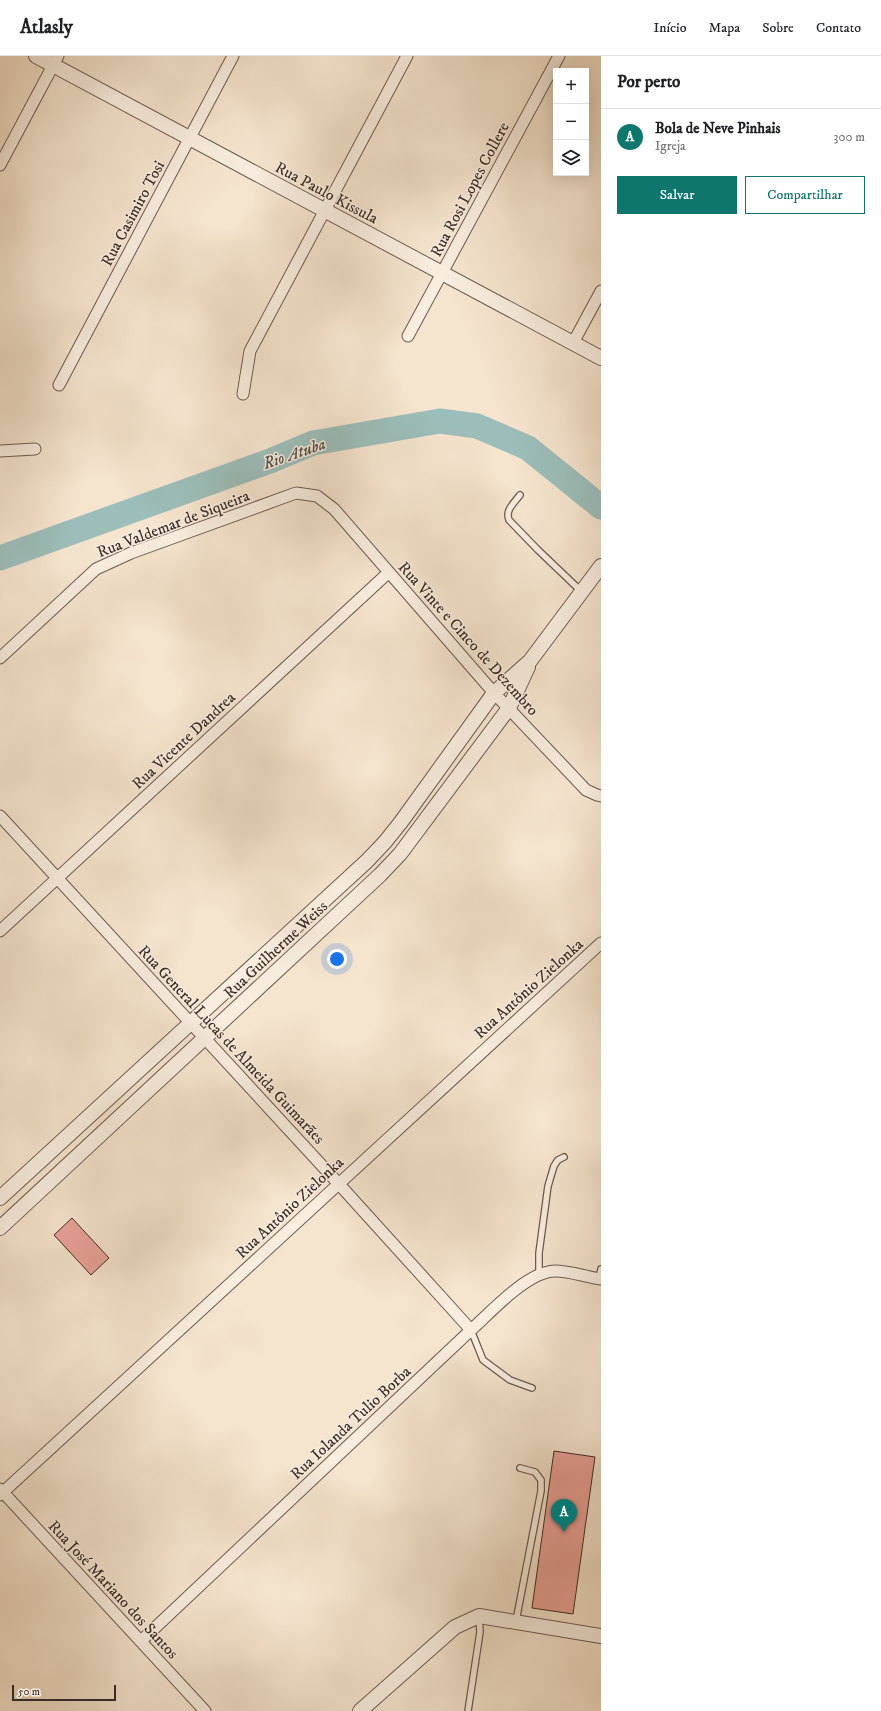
<!DOCTYPE html>
<html lang="pt">
<meta charset="utf-8">
<style>
:root{--surface:#fff;--page:#f2f2f2;--text:#202124;--muted:#757577;--line:#e0e0e0;--accent:#0f766e}
body{margin:0;font-family:"IM FELL DW Pica",serif;background:var(--page);color:var(--text)}
.controls{position:absolute;right:12px;top:12px;display:grid;overflow:hidden;border-radius:0px;box-shadow:0 4px 16px #0002}
.controls button{width:36px;height:36px;display:grid;place-items:center;padding:0;border:0;border-bottom:1px solid var(--line);background:var(--surface);color:var(--text);font:20px sans-serif}
.scale{position:absolute;left:12px;bottom:10px;width:104px;box-sizing:border-box;padding-left:4px;border:2px solid #3d2c26;border-top:0;font-size:11px;line-height:14px;white-space:nowrap;color:#3d2c26;-webkit-text-stroke:3px #f8eddf;paint-order:stroke}
.you{position:absolute;left:337px;top:903px;width:14px;height:14px;margin:-10px;border:3px solid #fff;border-radius:50%;background:#1a73e8;box-shadow:0 0 0 6px #1a73e833}
.badge{display:grid;place-items:center;width:26px;height:26px;border-radius:50%;background:var(--accent);color:#fff;font-size:13px;font-weight:700}
.pin{position:absolute;translate:-50% -33px;filter:drop-shadow(0 1px 2px #0008)}
.pin::after{content:'';position:absolute;top:21px;width:14px;height:12px;background:inherit;clip-path:polygon(0 0,100% 0,50% 100%)}
.list{margin:0;padding:0;list-style:none}
h2{display:flex;justify-content:space-between;align-items:center;height:52px;margin:0;padding:0 16px;font-size:17px}
h2 small{font-size:13px;font-weight:400;color:var(--muted)}
.list li{display:grid;grid-template-columns:26px 1fr auto;gap:12px;align-items:center;box-sizing:border-box;height:56px;padding:0 16px;border-top:1px solid var(--line)}
.list b{display:block;font-size:15px;white-space:nowrap}
.list p{margin:0;font-size:13px;white-space:nowrap;color:var(--muted)}
.list em{font-size:13px;font-style:normal;color:var(--muted)}
.actions{display:flex;gap:8px;padding:12px 16px}
.actions a{flex:1;padding:9px 0;border:1px solid var(--accent);border-radius:0px;text-align:center;font-size:14px;color:var(--accent)}
.actions .main{background:var(--accent);color:#fff}
.icon{flex:none;width:22px;height:22px;fill:none;stroke:currentColor;stroke-width:2;stroke-linecap:round;stroke-linejoin:round}
.map{position:relative;flex:none;width:601px;height:1655px;overflow:hidden}
header{display:flex;align-items:center;gap:24px;box-sizing:border-box;height:56px;padding:0 20px;background:var(--surface);border-bottom:1px solid var(--line)}
header strong{font-size:19px}
nav{display:flex;gap:22px;margin-inline-start:auto;font-size:14px}
main{display:flex}
aside{flex:1;background:var(--surface)}
.map>svg:first-child{display:block}
.lines{fill:none;stroke-linecap:round;stroke-linejoin:round}
.river{stroke:#9cbeba;stroke-width:25}
.building{fill:#e9a198;stroke:#3d2c26}
.service-casing{stroke:#6b5a50;stroke-width:8}
.minor-casing{stroke:#6b5a50;stroke-width:13}
.tertiary-casing{stroke:#6b5a50;stroke-width:16}
.service{stroke:#f8eddf;stroke-width:5.5}
.minor{stroke:#f8eddf;stroke-width:11}
.tertiary{stroke:#f8eddf;stroke-width:14}
.labels{text-anchor:middle;stroke-width:3;stroke-linejoin:round;paint-order:stroke}
.street-label{font-size:16px;fill:#3d2c26;stroke:#f8eddf}
.water-label{font-size:17px;font-style:italic;fill:#55504b;stroke:#f8eddf}
</style>
<header>
<strong>Atlasly</strong>
<nav><a>Início</a><a>Mapa</a><a>Sobre</a><a>Contato</a></nav>
</header>
<main>
<div class="map">
<svg width="601" height="1655" viewBox="0 0 601 1655">
<rect width="100%" height="100%" fill="#f5e4ce"/>
<filter id="stains"><feTurbulence type="fractalNoise" baseFrequency=".005" numOctaves="4"/><feColorMatrix values="0 0 0 0 .2 0 0 0 0 .09 0 0 0 0 .02 0 0 0 .5 -.17"/></filter>
<radialGradient id="worn" r=".72"><stop offset=".6" stop-color="#630" stop-opacity="0"/><stop offset="1" stop-color="#630" stop-opacity=".3"/></radialGradient>
<g class="lines">
<path class="river" d="M0 502 270 405 313 387 440 365 477 370 528 392 601 451"/>
</g>
<path class="building" d="M72 1162 109 1202 91 1219 54 1179Z
M554 1395 595 1401 573 1558 532 1552Z"/>
<g class="lines">
<defs>
<path id="service" d="M520 439C514 447 505 454 509 464L538 494 582 536
M539 1218V1197L548 1130 554 1110 558 1104 564 1101
M599 1222 601 1213
M471 1274 483 1304 510 1324 532 1332
M516 1565 541 1435V1424L535 1416 520 1412
M468 1655 480 1576 479 1560"/>
<path id="minor" d="M0 109 58 0
M408 280 559 0
M573 287 601 235
M59 329 233 0
M243 338 250 295 407 0
M0 395 35 393
M0 602 96 513 131 497 296 437 317 440 334 453 494 637 586 734 597 739 601 740
M0 760 338 1127 471 1274
M0 875 388 517
M0 1433 205 1655
M0 1439 601 887
M141 1585 471 1274C491 1256 528 1215 555 1215 570 1215 586 1221 601 1223"/>
<path id="tertiary" d="M36 0 601 302
M0 1142 367 805 385 786 401 766 494 637 530 605 601 510
M0 1172 380 819 400 798 509 652 528 611
M360 1655 455 1571 479 1560 601 1580"/>
</defs>
<use href="#service" class="service-casing"/>
<use href="#minor" class="minor-casing"/>
<use href="#tertiary" class="tertiary-casing"/>
<use href="#service" class="service"/>
<use href="#minor" class="minor"/>
<use href="#tertiary" class="tertiary"/>
</g>
<g class="labels">
<g class="street-label">
<text transform="translate(469 133) rotate(-62)" y="6">Rua Rosi Lopes Collere</text>
<text transform="translate(327 136) rotate(28)" y="6">Rua Paulo Kissula</text>
<text transform="translate(132 157) rotate(-62)" y="6">Rua Casimiro Tosi</text>
<text transform="translate(173 467) rotate(-21)" y="6">Rua Valdemar de Siqueira</text>
<text transform="translate(469 582) rotate(48)" y="6">Rua Vinte e Cinco de Dezembro</text>
<text transform="translate(183 684) rotate(-43)" y="6">Rua Vicente Dandrea</text>
<text transform="translate(275 893) rotate(-43)" y="6">Rua Guilherme Weiss</text>
<text transform="translate(528 932) rotate(-42)" y="6">Rua Antônio Zielonka</text>
<text transform="translate(232 988) rotate(47)" y="6">Rua General Lucas de Almeida Guimarães</text>
<text transform="translate(289 1151) rotate(-43)" y="6">Rua Antônio Zielonka</text>
<text transform="translate(350 1366) rotate(-43)" y="6">Rua Iolanda Tulio Borba</text>
<text transform="translate(114 1533) rotate(47)" y="6">Rua José Mariano dos Santos</text>
</g>
<g class="water-label">
<text transform="translate(294 397) rotate(-19)" y="6">Rio Atuba</text>
</g>
</g>
<rect width="100%" height="100%" filter="url(#stains)"/>
<rect width="100%" height="100%" fill="url(#worn)"/>
</svg>
<div class="controls">
<button>+</button>
<button>−</button>
<button><svg class="icon" aria-label="layers" viewBox="0 0 24 24"><path d="M12 4l9 5-9 5-9-5zM3 14l9 5 9-5"/></svg></button>
</div>
<div class="scale">50 m</div>
<div class="you"></div>
<div class="pin badge" style="left:564px;top:1476px">A</div>
</div>
<aside>
<h2>Por perto<small></small></h2>
<ul class="list">
<li><span class="badge">A</span><div><b>Bola de Neve Pinhais</b><p>Igreja</p></div><em>300 m</em></li>
</ul>
<div class="actions"><a class="main">Salvar</a><a>Compartilhar</a></div>
</aside>
</main>
